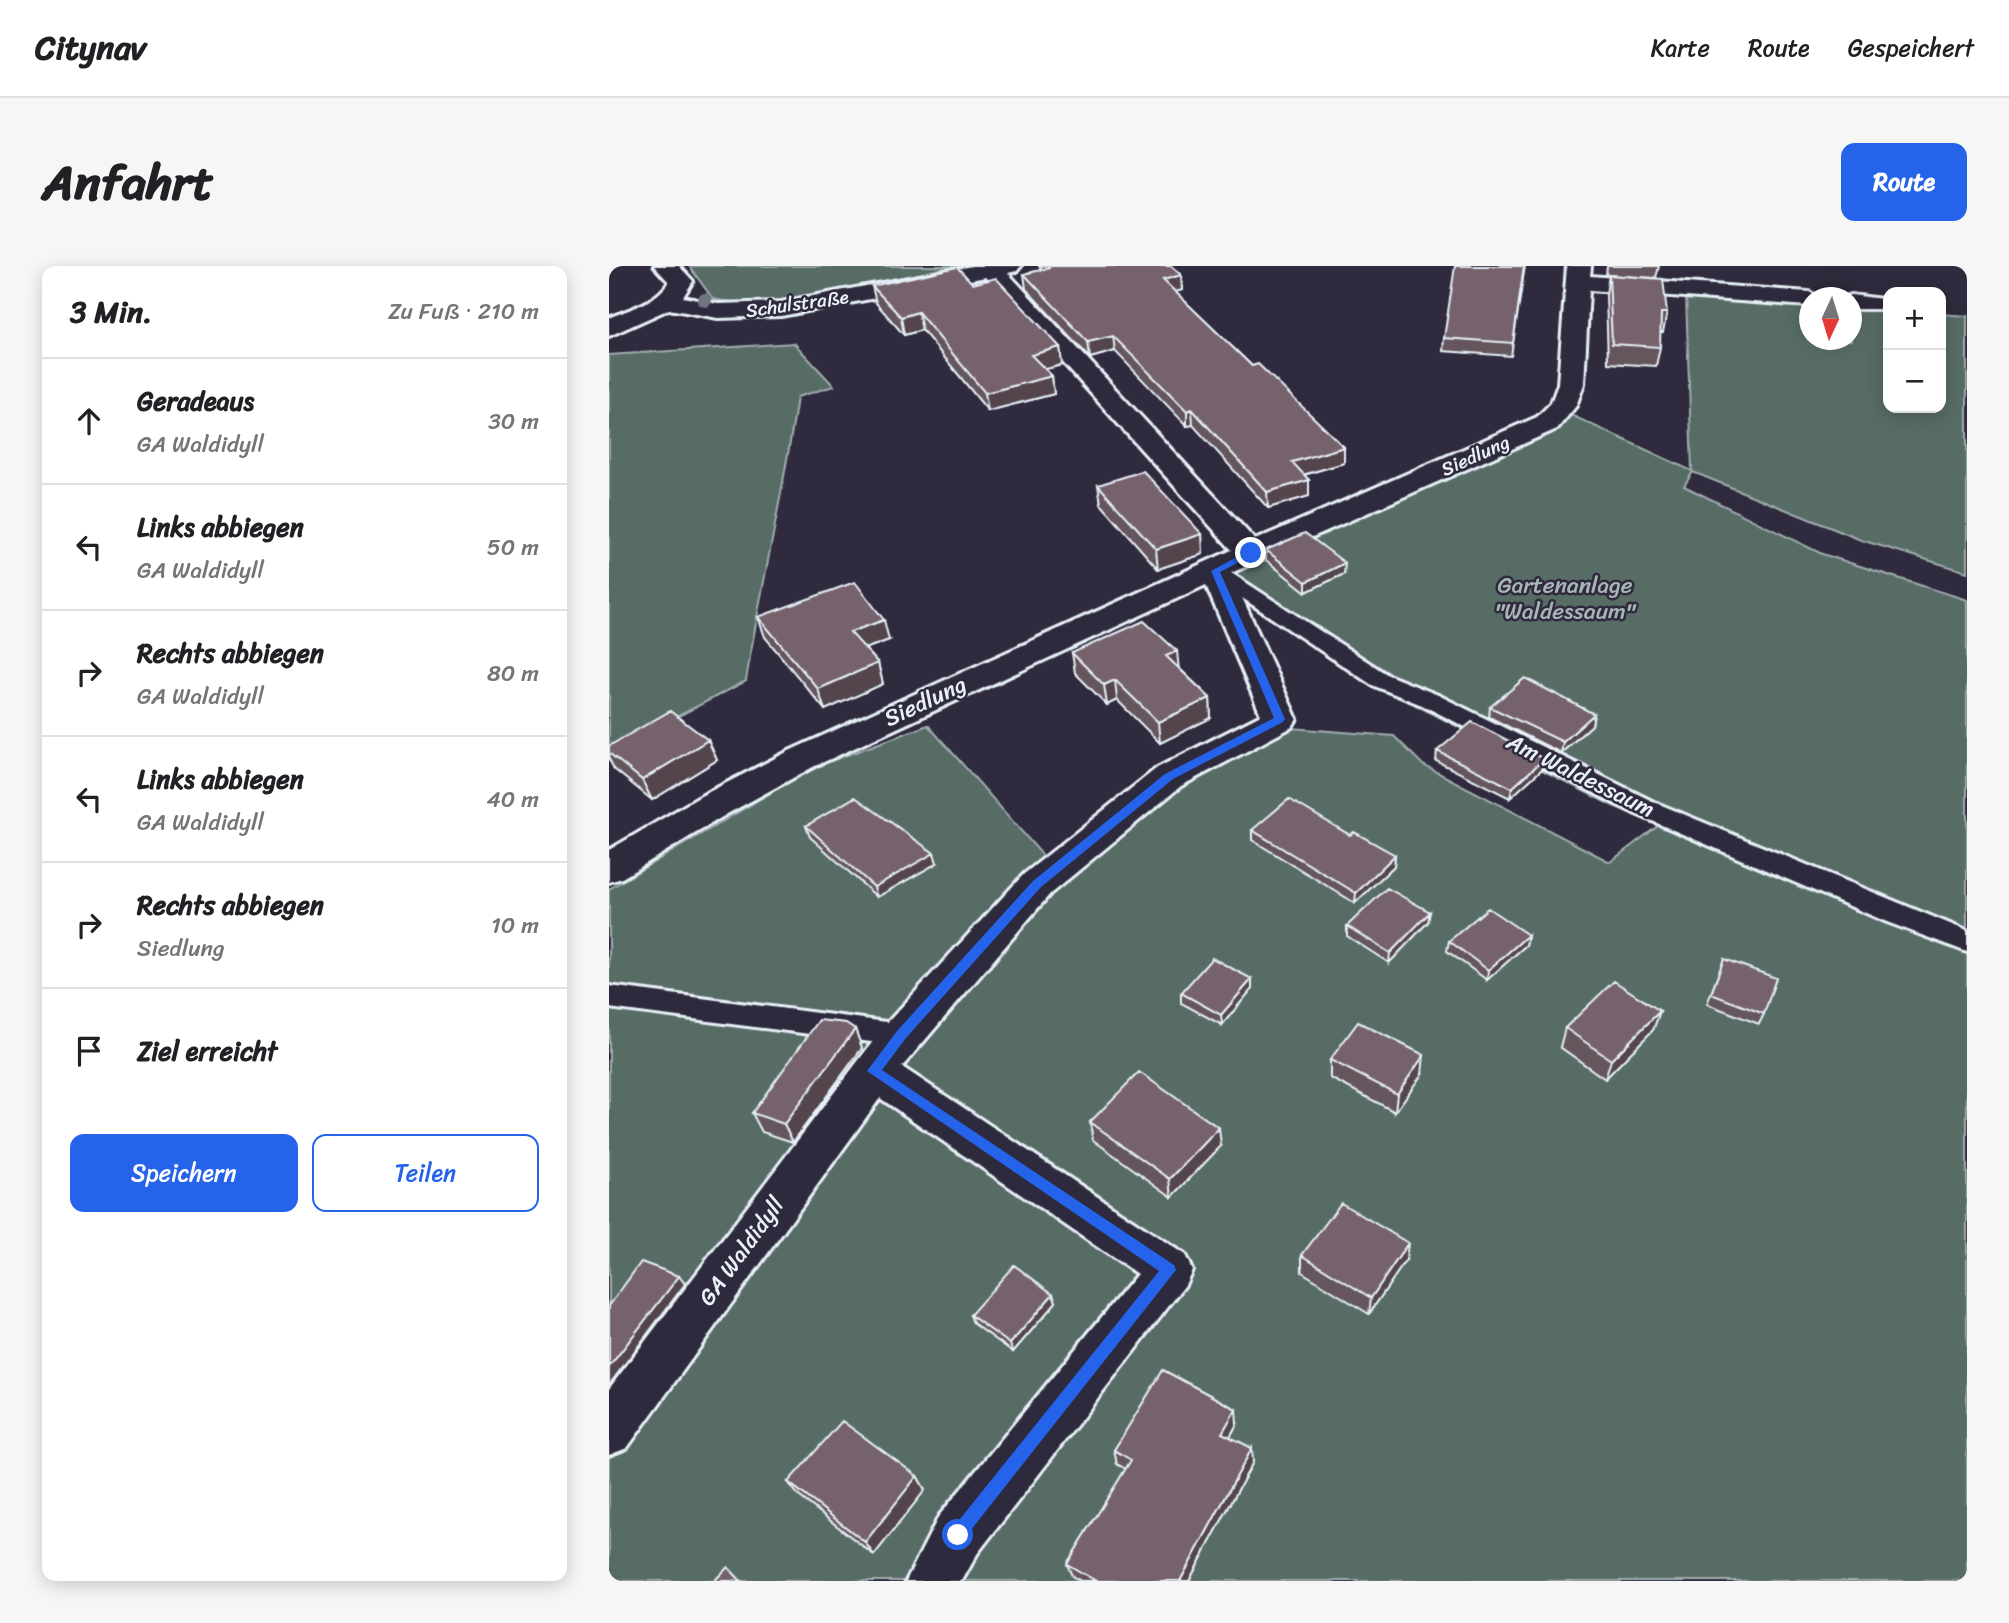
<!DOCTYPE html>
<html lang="de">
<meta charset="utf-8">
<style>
:root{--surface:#fff;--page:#f6f6f6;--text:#202124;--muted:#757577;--line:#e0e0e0;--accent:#2563eb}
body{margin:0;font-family:Sriracha,sans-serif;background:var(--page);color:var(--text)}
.controls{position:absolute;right:21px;top:21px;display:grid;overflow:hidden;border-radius:14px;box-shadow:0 4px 18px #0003}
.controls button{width:63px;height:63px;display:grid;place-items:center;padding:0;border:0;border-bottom:2px solid var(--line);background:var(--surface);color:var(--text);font:35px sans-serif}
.compass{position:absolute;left:1190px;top:21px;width:63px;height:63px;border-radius:50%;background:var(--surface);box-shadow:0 4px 18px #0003;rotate:184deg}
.stop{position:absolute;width:21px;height:21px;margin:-16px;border:5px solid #2563eb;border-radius:50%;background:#fff}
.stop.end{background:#2563eb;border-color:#fff;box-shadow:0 2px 7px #0008}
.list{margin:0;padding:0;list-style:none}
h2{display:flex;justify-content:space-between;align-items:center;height:91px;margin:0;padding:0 28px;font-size:30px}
h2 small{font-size:23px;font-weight:400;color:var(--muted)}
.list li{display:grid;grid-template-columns:46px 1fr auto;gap:21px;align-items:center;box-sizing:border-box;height:126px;padding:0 28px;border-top:2px solid var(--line)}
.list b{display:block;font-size:26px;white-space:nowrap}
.list p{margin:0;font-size:23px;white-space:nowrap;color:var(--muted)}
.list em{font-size:23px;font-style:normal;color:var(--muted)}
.actions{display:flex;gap:14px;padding:21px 28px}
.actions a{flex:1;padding:16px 0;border:2px solid var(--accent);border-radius:14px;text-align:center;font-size:24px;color:var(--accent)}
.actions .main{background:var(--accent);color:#fff}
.icon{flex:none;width:38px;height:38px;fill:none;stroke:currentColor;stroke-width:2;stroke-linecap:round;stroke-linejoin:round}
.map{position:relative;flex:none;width:1358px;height:1315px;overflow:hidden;border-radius:14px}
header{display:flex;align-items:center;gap:42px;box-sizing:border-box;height:98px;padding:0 35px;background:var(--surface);border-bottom:2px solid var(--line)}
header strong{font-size:33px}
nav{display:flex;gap:38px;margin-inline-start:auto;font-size:24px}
.intro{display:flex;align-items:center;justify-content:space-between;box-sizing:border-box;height:168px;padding:0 42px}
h1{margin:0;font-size:49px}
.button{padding:18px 32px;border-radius:14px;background:var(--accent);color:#fff;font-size:24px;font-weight:700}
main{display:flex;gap:42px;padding:0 42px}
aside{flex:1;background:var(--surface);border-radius:14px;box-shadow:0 4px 18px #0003}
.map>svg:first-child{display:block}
.green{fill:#586c66;stroke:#a0aeaf;stroke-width:2}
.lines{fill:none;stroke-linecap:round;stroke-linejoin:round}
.service-casing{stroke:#e8f1f8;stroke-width:6}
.minor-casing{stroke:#e8f1f8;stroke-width:6}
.service{fill:#2f2a3d;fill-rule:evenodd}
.minor{fill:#2f2a3d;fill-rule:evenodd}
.tree{fill:#717680}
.wall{fill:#65545d;stroke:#e8f1f8;stroke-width:2}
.shaded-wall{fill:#53454c;stroke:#e8f1f8;stroke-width:2}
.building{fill:#76626c;stroke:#e8f1f8;stroke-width:2}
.route{fill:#2563eb}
.labels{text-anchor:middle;stroke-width:5;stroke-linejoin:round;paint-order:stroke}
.far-street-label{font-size:19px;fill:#e8f1f8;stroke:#2f2a3d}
.park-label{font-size:23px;fill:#a7b5b6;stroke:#2f2a3d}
.street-label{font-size:23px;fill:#e8f1f8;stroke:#2f2a3d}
</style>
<header>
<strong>Citynav</strong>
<nav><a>Karte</a><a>Route</a><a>Gespeichert</a></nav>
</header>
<div class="intro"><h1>Anfahrt</h1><a class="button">Route</a></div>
<main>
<aside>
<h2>3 Min.<small>Zu Fuß · 210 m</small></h2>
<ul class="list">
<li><svg class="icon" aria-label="ahead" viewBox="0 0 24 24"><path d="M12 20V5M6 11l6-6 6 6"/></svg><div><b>Geradeaus</b><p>GA Waldidyll</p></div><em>30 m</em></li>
<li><svg class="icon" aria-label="left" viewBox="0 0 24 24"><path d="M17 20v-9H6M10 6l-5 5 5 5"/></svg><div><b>Links abbiegen</b><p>GA Waldidyll</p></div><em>50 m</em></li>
<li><svg class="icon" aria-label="right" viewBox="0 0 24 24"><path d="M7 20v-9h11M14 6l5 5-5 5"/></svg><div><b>Rechts abbiegen</b><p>GA Waldidyll</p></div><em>80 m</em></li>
<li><svg class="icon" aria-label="left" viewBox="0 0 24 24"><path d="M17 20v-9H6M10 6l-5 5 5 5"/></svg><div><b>Links abbiegen</b><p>GA Waldidyll</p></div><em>40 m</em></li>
<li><svg class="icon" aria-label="right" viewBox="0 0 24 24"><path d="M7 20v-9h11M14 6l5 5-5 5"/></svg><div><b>Rechts abbiegen</b><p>Siedlung</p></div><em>10 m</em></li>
<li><svg class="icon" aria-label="arrive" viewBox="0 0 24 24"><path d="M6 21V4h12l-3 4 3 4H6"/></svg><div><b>Ziel erreicht</b></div></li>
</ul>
<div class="actions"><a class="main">Speichern</a><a>Teilen</a></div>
</aside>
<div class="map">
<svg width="1358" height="1315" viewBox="0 0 1358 1315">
<rect width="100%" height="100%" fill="#2f2a3d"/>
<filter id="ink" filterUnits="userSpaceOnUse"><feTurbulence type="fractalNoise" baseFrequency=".0143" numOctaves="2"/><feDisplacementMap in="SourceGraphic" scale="14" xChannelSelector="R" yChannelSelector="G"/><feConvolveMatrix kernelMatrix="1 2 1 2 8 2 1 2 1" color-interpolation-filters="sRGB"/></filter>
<g filter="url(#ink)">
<path class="green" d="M80 0H344C273 17 175 48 104 33Z
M1077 30 1200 39V74H1242L1243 42 1279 44V142H1332V48L1358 50V306L1252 274 1084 206 1075 220 1213 288 1358 334V1315H0V623L203 502 319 459 435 591 630 458 785 470 814 499 1001 596 1050 559 1002 539 808 440 618 307 962 149 1083 205Z
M185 77 225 120 188 131C175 226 152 320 137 415L0 486V89Z"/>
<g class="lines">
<defs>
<path id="service" d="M606 299 613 301 779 409 829 429 1045 536 1358 665V686L1278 656 1027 548 813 439 763 419 599 309 596 305 599 301Z
M0 720 293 758 303 761 307 769 303 777 293 780 0 742Z"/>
<path id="minor" d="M45 0H70L84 15 74 31 109 38 172 36 363 0H412L408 5 399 7 646 274 928 151 942 137 949 118 958 0H982L981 10 1200 26 1211 32H1200V40L980 24 975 118 967 140 948 163 622 307 688 453 683 461 572 520 441 628 293 801 576 989 583 1004 576 1019 368 1288 353 1315H297L330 1250 528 1008 271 832 18 1182 0 1189V1123L278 757 415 608 548 502 652 449 597 319 204 501 118 548 13 612 0 616V584L92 530 180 485 623 284 377 11 172 50 109 52 60 43 0 70V52C20 43 47 37 60 16Z
M1242 29 1273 33 1276 38 1273 43H1242V32H1233Z"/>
</defs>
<use href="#service" class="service-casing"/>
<use href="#minor" class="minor-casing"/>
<use href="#service" class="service"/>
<use href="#minor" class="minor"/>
</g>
<circle class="tree" cx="96" cy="34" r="7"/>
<path class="wall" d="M430 0H562L572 9 573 24 566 26 643 100 735 181V197L695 209 700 214V230L659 242 584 159 578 160 506 85 481 92 417 23 415 8 433 4Z
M916 0 902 90 834 85 835 72Z
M998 0H1050L1047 12 997 9Z
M1000 9 1058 47 1054 66H1051V81L1047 100 999 97 997 28Z
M364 18 451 81 453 99 436 103 443 110 445 128 379 145 313 64 295 69 267 37 263 20Z
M489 219 593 268 594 288 549 303 492 238Z
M657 284 735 308 697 326 657 294Z
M149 351 280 374 256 383 269 397 274 418 216 444 156 371Z
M463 387 570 402 601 432 602 452 551 477 508 434 498 439 466 407Z
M881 441 985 448 983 459 952 487 880 451Z
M99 474 108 494 43 534 5 503 0 493V480Z
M828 485 935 493 933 503 901 532 827 495Z
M197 560 328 597 268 631 201 571Z
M643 564 741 569 786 589 785 600 746 637 643 574Z
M819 656 780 697 738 670V660Z
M919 669 917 679 878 714 838 685 840 675Z
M1115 693 1155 748 1150 758 1098 738Z
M643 713V723L613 759 572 737V727Z
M1051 745 1044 764 996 813 951 781 956 762Z
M246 763 253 782 184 876 153 866 143 847Z
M721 794 813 808 786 846 721 812Z
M481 856 612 880 563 931 484 874Z
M693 989 797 994 760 1048 693 1006Z
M444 1028 447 1036 404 1086 364 1057 361 1049Z
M628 1158 621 1171 644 1196 580 1315H472L463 1310 458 1298 517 1203 508 1198 505 1184Z
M308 1210 316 1224 265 1289 190 1230 179 1216Z"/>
<path class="shaded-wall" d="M572 9 573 24 555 29 554 14Z
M309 46 313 64 295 69 292 51Z
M504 70 506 85 481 92 479 76Z
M451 81 453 99 425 106 422 89Z
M443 110 445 128 379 145 376 127Z
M583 143 584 159 578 160V145Z
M735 181V197L683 212V196Z
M700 214V230L659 242 658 226Z
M593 268 594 288 549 303 547 283Z
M736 297 735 308 697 326V316Z
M275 354 280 374 247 386 241 366Z
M568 385 570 405 557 390Z
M269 397 274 418 216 444 209 423Z
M506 414 508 434 498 439 495 419Z
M601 432 602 452 551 477 549 456Z
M985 448 983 459 952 487 954 476Z
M99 474 108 494 43 534 33 514Z
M935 493 933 503 901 532 903 522Z
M325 587 328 597 268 631 265 621Z
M786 589 785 600 746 637 747 627Z
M821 646 819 656 780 697 781 687Z
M919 669 917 679 878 714 879 704Z
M643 713V723L613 759 612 749Z
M1051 745 1044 764 996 813 1002 794Z
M246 763 253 782 184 876 175 858Z
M815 789 813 808 786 846 788 828Z
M610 862 612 880 563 931 561 913Z
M799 977 797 994 760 1048 762 1032Z
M70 1010 76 1018 0 1119V1101Z
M444 1028 447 1036 404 1086 401 1078Z
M627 1143 628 1158 615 1181 613 1167Z
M643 1182 644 1196 580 1315H571Z
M308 1210 316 1224 265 1289 256 1276Z"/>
<path class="building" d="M439 0H562L572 9 554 14 643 100 649 98 735 181 683 196 700 214 658 226 583 143 578 145 504 70 479 76 415 8 440 2Z
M846 0H915L904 77 835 72Z
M348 1 364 18 387 12 451 81 422 89 443 110 376 127 309 46 292 51 263 20Z
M1000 9 1054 13 1058 47H1052L1051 81 1003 78Z
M534 205 593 268 547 283 489 219Z
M696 267 736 297 697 316 657 284Z
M246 316 275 354 241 366 269 397 209 423 149 351Z
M535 355 568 385 557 390 601 432 549 456 506 414 495 419 463 387Z
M916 412 985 448 954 476 881 441Z
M61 445 99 474 33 514 0 487V480Z
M863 456 935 493 903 522 828 485Z
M246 531 325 587 265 621 197 560Z
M680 533 741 569 745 566 786 589 747 627 643 564Z
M778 622 821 646 781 687 738 660Z
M879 642 919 669 879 704 840 675Z
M603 692 643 713 612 749 572 727Z
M1115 693 1167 712 1155 748 1102 728Z
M1005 715 1051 745 1002 794 956 762Z
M210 754 237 757 246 763 175 858 143 847Z
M749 756 815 789 788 828 721 794Z
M530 806 610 862 561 913 481 856Z
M732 937 799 977 762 1032 693 989Z
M32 996 70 1010 0 1101V1040Z
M405 999 444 1028 401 1078 361 1049Z
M554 1104 627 1143 613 1167 643 1182 571 1315H487L458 1298 522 1194 505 1184Z
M233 1155 308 1210 256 1276 179 1216Z
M119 1301 132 1315H105Z"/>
</g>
<path class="route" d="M639 285 647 287 611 306 676 453 674 456 564 513 432 621 297 772 273 804 565 999 567 1004 354 1274 349 1276 343 1274 341 1269 343 1263 550 1005 258 805 288 765 424 615 556 508 665 452 602 305Z"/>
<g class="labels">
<g class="far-street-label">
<text transform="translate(188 37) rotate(-8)" y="7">Schulstraße</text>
<text transform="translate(866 189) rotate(-24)" y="7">Siedlung</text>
</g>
<g class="park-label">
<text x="956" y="327">Gartenanlage<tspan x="956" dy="26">"Waldessaum"</tspan></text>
</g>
<g class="street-label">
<text transform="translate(316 435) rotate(-25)" y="8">Siedlung</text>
<text transform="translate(972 509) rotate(26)" y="8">Am Waldessaum</text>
<text transform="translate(132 985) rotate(-54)" y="8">GA Waldidyll</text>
</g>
</g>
</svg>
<div class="controls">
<button>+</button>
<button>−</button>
</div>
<svg class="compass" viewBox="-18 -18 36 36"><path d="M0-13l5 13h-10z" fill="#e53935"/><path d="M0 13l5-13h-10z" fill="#757577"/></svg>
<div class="stop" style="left:349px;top:1269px"></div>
<div class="stop end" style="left:642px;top:287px"></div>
</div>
</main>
